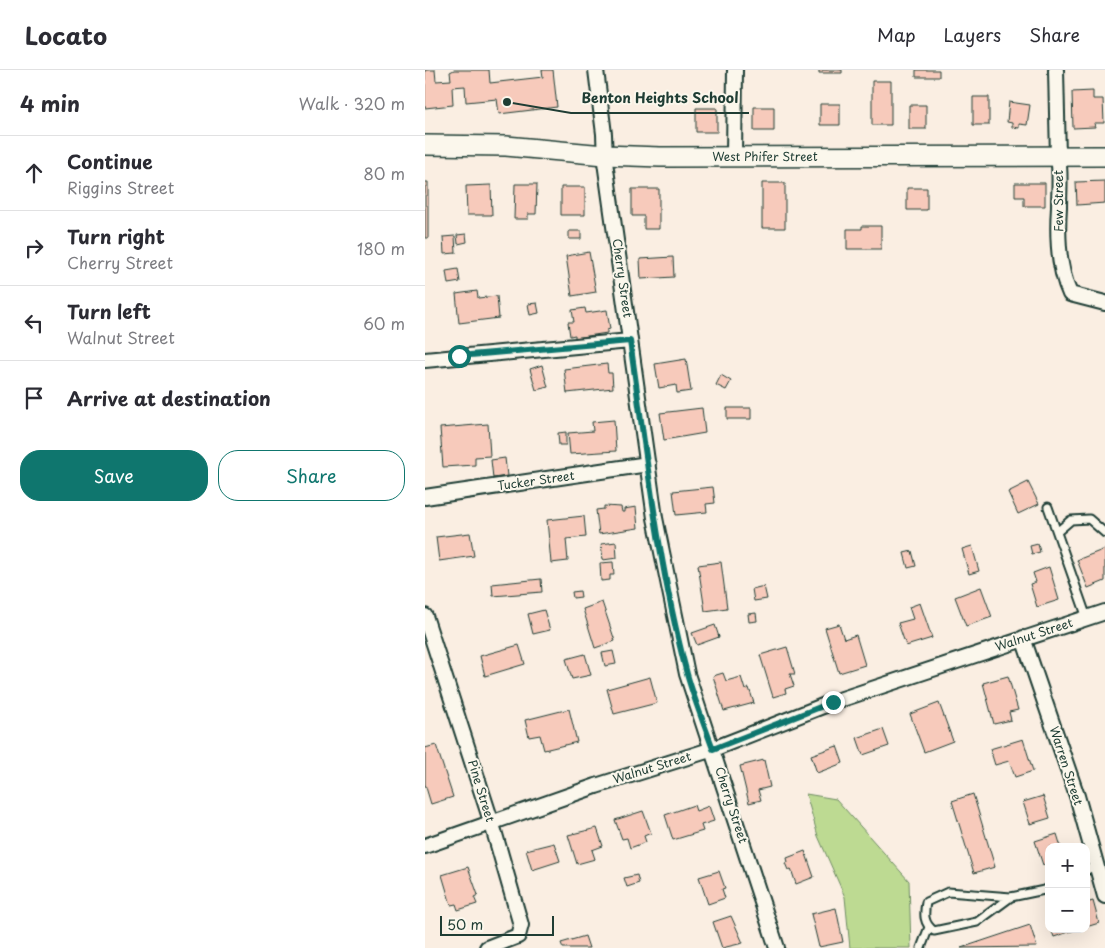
<!DOCTYPE html>
<meta charset="utf-8">
<style>
:root{--surface:#fff;--page:#f2f2f3;--text:#2b2b33;--muted:#7c7c81;--line:#e1e1e2;--accent:#0f766e}
body{margin:0;font-family:"Playpen Sans",sans-serif;background:var(--page);color:var(--text)}
.controls{position:absolute;right:15px;bottom:15px;display:grid;overflow:hidden;border-radius:10px;box-shadow:0 5px 20px #0002}
.controls button{width:45px;height:45px;display:grid;place-items:center;padding:0;border:0;border-bottom:1px solid var(--line);background:var(--surface);color:var(--text);font:25px sans-serif}
.scale{position:absolute;left:15px;bottom:12px;width:114px;box-sizing:border-box;padding-left:5px;border:2px solid #1f3d34;border-top:0;font-size:14px;line-height:18px;white-space:nowrap;color:#1f3d34;-webkit-text-stroke:4px #fbf7ec;paint-order:stroke}
.stop{position:absolute;width:15px;height:15px;margin:-11px;border:4px solid #0f766e;border-radius:50%;background:#fff}
.stop.end{background:#0f766e;border-color:#fff;box-shadow:0 1px 5px #0008}
.list{margin:0;padding:0;list-style:none}
h2{display:flex;justify-content:space-between;align-items:center;height:65px;margin:0;padding:0 20px;font-size:21px}
h2 small{font-size:16px;font-weight:400;color:var(--muted)}
.list li{display:grid;grid-template-columns:32px 1fr auto;gap:15px;align-items:center;box-sizing:border-box;height:75px;padding:0 20px;border-top:1px solid var(--line)}
.list b{display:block;font-size:19px;white-space:nowrap}
.list p{margin:0;font-size:16px;white-space:nowrap;color:var(--muted)}
.list em{font-size:16px;font-style:normal;color:var(--muted)}
.actions{display:flex;gap:10px;padding:15px 20px}
.actions a{flex:1;padding:11px 0;border:1px solid var(--accent);border-radius:20px;text-align:center;font-size:18px;color:var(--accent)}
.actions .main{background:var(--accent);color:#fff}
.icon{flex:none;width:28px;height:28px;fill:none;stroke:currentColor;stroke-width:2;stroke-linecap:round;stroke-linejoin:round}
.map{position:relative;flex:none;width:680px;height:878px;overflow:hidden}
header{display:flex;align-items:center;gap:30px;box-sizing:border-box;height:70px;padding:0 25px;background:var(--surface);border-bottom:1px solid var(--line)}
header strong{font-size:24px}
nav{display:flex;gap:28px;margin-inline-start:auto;font-size:18px}
main{display:flex}
aside{flex:1;background:var(--surface)}
.map>svg:first-child{display:block}
.green{fill:#bdda92;stroke:#6e8c63}
.building{fill:#f7cabb;stroke:#1f3d34}
.lines{fill:none;stroke-linecap:round;stroke-linejoin:round}
.lane-casing{stroke:#1f3d34;stroke-width:11}
.street-casing{stroke:#1f3d34;stroke-width:18}
.secondary-casing{stroke:#1f3d34;stroke-width:22}
.lane{stroke:#fbf7ec;stroke-width:7}
.street{stroke:#fbf7ec;stroke-width:14}
.secondary{stroke:#fbf7ec;stroke-width:19}
.route{stroke:#0f766e;stroke-width:6}
.labels{text-anchor:middle;stroke-width:4;stroke-linejoin:round;paint-order:stroke}
.street-label{font-size:12px;fill:#1f3d34;stroke:#fbf7ec}
.leader{fill:none;stroke:#1f3d34;stroke-width:2}
.callout-dot{fill:#1f3d34;stroke:#fbf7ec;stroke-width:2}
.callout-label{font-size:14px;text-anchor:middle;font-weight:bold;fill:#1f3d34;stroke:#fbf7ec;stroke-width:4;stroke-linejoin:round;paint-order:stroke}
</style>
<header>
<strong>Locato</strong>
<nav><a>Map</a><a>Layers</a><a>Share</a></nav>
</header>
<main>
<aside>
<h2>4 min<small>Walk · 320 m</small></h2>
<ul class="list">
<li><svg class="icon" aria-label="ahead" viewBox="0 0 24 24"><path d="M12 20V5M6 11l6-6 6 6"/></svg><div><b>Continue</b><p>Riggins Street</p></div><em>80 m</em></li>
<li><svg class="icon" aria-label="right" viewBox="0 0 24 24"><path d="M7 20v-9h11M14 6l5 5-5 5"/></svg><div><b>Turn right</b><p>Cherry Street</p></div><em>180 m</em></li>
<li><svg class="icon" aria-label="left" viewBox="0 0 24 24"><path d="M17 20v-9H6M10 6l-5 5 5 5"/></svg><div><b>Turn left</b><p>Walnut Street</p></div><em>60 m</em></li>
<li><svg class="icon" aria-label="arrive" viewBox="0 0 24 24"><path d="M6 21V4h12l-3 4 3 4H6"/></svg><div><b>Arrive at destination</b></div></li>
</ul>
<div class="actions"><a class="main">Save</a><a>Share</a></div>
</aside>
<div class="map">
<svg width="680" height="878" viewBox="0 0 680 878">
<rect width="100%" height="100%" fill="#faeee2"/>
<filter id="ink" filterUnits="userSpaceOnUse"><feTurbulence type="fractalNoise" baseFrequency=".02" numOctaves="2"/><feDisplacementMap in="SourceGraphic" scale="10" xChannelSelector="R" yChannelSelector="G"/><feConvolveMatrix kernelMatrix="1 2 1 2 8 2 1 2 1" color-interpolation-filters="sRGB"/></filter>
<g filter="url(#ink)">
<path class="green" d="M381 724 411 729 484 811 486 878H425L420 827 393 766Z"/>
<path class="building" d="M0 0H10L11 11 26 10 25 2 29 0H64L65 13 118 7 117 0H128L132 37 74 44 72 29 41 32 40 16 27 17 28 35 0 38Z
M394 0H417V3H394Z
M491 0H514V7H491Z
M447 11H466V55H447Z
M668 21V29H678L679 53H669L670 57 648 58 647 22Z
M548 27H564V55H548Z
M584 32 605 35 602 55 594 54V58L587 57V53L582 52Z
M395 34H415V55H395Z
M484 35H501V59H484Z
M329 37H349V61H329Z
M271 38H292V62H271Z
M680 111V133L652 135 651 112Z
M0 112H3V168H0Z
M337 113H360V158H337Z
M590 113H620V136H599V127H590Z
M90 114H112L111 144H103V149H89Z
M66 115 67 145H42L41 116Z
M136 117H160V145H136Z
M482 118H502V140H482Z
M207 119H234V159H219V146H207Z
M437 156H456V179H422V159H437Z
M144 161H156V169H144Z
M41 164 42 172 33 174 32 165Z
M30 166 31 183 19 184 18 167Z
M164 182 171 222 147 226 141 186Z
M248 187 249 207 216 209 215 189Z
M33 199 35 212 23 214 21 201Z
M52 221 53 228 72 226 74 248 34 253 31 224Z
M112 233 114 243 105 245 103 234Z
M160 238 161 243 182 240 185 259 182 260V263L150 268V265L145 266 143 252H149L147 240Z
M261 289 266 321 252 323 251 315 234 318 230 294Z
M182 294 183 303H187L188 318 142 323 139 299Z
M117 295 123 317 111 320 105 299Z
M296 305 306 311 301 320 291 315Z
M277 338 280 363 239 370 235 343Z
M302 338H326V349H302Z
M189 350 191 381 145 384 143 363 168 361 167 352Z
M63 354 65 386 50 387V395L18 397 15 358Z
M141 362V375H134L133 363Z
M80 388 82 406 68 408 66 390Z
M603 412 614 434 593 444 583 422Z
M288 417 290 433 281 434 282 442 251 445 248 421Z
M179 436 196 437 197 442H199V439L211 437 213 458 174 464 171 440 179 439Z
M159 446 161 467 141 469 143 491 126 493 122 450Z
M45 463 49 486 14 491 11 467Z
M191 472 192 488 178 490 176 474Z
M613 474 615 482 607 484 605 476Z
M547 476 554 501 544 504 537 479Z
M680 479V511L663 518 652 490Z
M487 481 491 496 483 498 479 483Z
M188 492 189 505H185V510L176 511 175 493Z
M296 492 302 538 280 541 273 495Z
M624 497 634 530 612 537 605 514 611 512 608 503Z
M116 509 117 522 68 526 67 514Z
M339 516 342 529 329 531 327 519Z
M556 517 567 547 541 556 530 527Z
M155 521 156 527 148 528 147 522Z
M177 532 190 571 170 578 158 539Z
M495 533 507 568 481 576 473 553 488 549 484 537Z
M119 540 125 560 108 564 103 544Z
M331 543 332 551 324 552 323 544Z
M414 554 419 569 431 565 440 595 414 603 400 558Z
M290 555 294 567 272 575 267 563Z
M94 575 100 594 60 606 55 586Z
M362 577 370 604H365L369 616 360 619 361 623 348 627 335 585Z
M188 581 191 594 180 596 177 583Z
M160 584 166 605 147 609 141 589Z
M298 603 301 611 316 607 320 620 324 618 329 633 299 641 288 606Z
M583 606 593 640 584 642 586 650 569 654 558 613Z
M225 607 232 633 189 644 182 619Z
M514 633 528 671 499 682 485 644Z
M144 639 152 672 119 680 115 665 104 667 100 650Z
M458 659 464 676 438 685 432 668Z
M598 669 608 701 590 707 584 691 570 695 565 679Z
M11 675 28 727 6 734 0 714V678Z
M412 676 418 693 392 703 386 685Z
M339 690 345 717 333 720 336 730 324 733 315 696Z
M548 724 570 797 549 803 527 731Z
M618 726 625 748 605 754 598 732Z
M269 735 271 741 284 736 289 751 276 755 278 761 248 770 240 745Z
M218 741 226 763 219 766 221 772 205 778 202 768 197 769 190 750Z
M172 758 178 776 167 780 170 789 152 794 143 765Z
M632 764 636 777H624V793L618 795 610 771Z
M129 773 135 791 107 800 101 780Z
M380 781 389 807 371 814 366 799 363 800 360 793 363 792 362 788Z
M43 797 53 825 49 827 52 834 33 840 31 834 26 835 17 805Z
M294 801 300 818 297 819 300 828 283 834 274 807Z
M212 805 214 813 202 817 199 808Z
M668 831 674 853 661 857V833Z
M411 838 418 872 394 877 386 844Z
M306 846 318 873 297 878 288 852Z
M605 855 612 877 536 878Z
M626 859H653L629 867Z
M160 866 164 878H138L136 873Z"/>
<g class="lines">
<defs>
<path id="lane" d="M623 437 662 548
M632 462 646 450 664 449 680 463
M661 801 671 794
M586 827 552 852 509 861C498 853 499 844 501 832L523 822 586 827 624 819
M496 878 504 857"/>
<path id="street" d="M171 0 179 64 180 92 230 448 262 604 352 878
M631 0 633 87C636 103 634 120 634 137 632 166 633 198 645 224L680 233
M309 86 310 0
M0 290 205 271
M0 427 223 394
M0 546 67 754 96 855 93 866 62 878
M598 568 652 726 680 826
M0 776 171 716 288 679 408 632 680 542"/>
<path id="secondary" d="M0 75 81 76 179 85 235 87 680 86"/>
</defs>
<use href="#lane" class="lane-casing"/>
<use href="#street" class="street-casing"/>
<use href="#secondary" class="secondary-casing"/>
<use href="#lane" class="lane"/>
<use href="#street" class="street"/>
<use href="#secondary" class="secondary"/>
</g>
</g>
<g class="lines" filter="url(#ink)">
<path class="route" d="M34 286 205 271C221 382 233 495 262 604 269 629 279 654 288 679L408 632"/>
</g>
<g class="labels">
<g class="street-label">
<text x="340" y="91">West Phifer Street</text>
<text transform="translate(634 131) rotate(-90)" y="4">Few Street</text>
<text transform="translate(197 208) rotate(82)" y="4">Cherry Street</text>
<text transform="translate(111 411) rotate(-8)" y="4">Tucker Street</text>
<text transform="translate(609 565) rotate(-18)" y="4">Walnut Street</text>
<text transform="translate(641 696) rotate(72)" y="4">Warren Street</text>
<text transform="translate(227 698) rotate(-17)" y="4">Walnut Street</text>
<text transform="translate(56 721) rotate(73)" y="4">Pine Street</text>
<text transform="translate(306 735) rotate(72)" y="4">Cherry Street</text>
</g>
</g>
<path class="leader" d="M82 32L146 43H324"/>
<circle class="callout-dot" cx="82" cy="32" r="5"/>
<g class="callout-label">
<text x="235" y="33">Benton Heights School</text>
</g>
</svg>
<div class="controls">
<button>+</button>
<button>−</button>
</div>
<div class="scale">50 m</div>
<div class="stop" style="left:34px;top:286px"></div>
<div class="stop end" style="left:408px;top:632px"></div>
</div>
</main>
